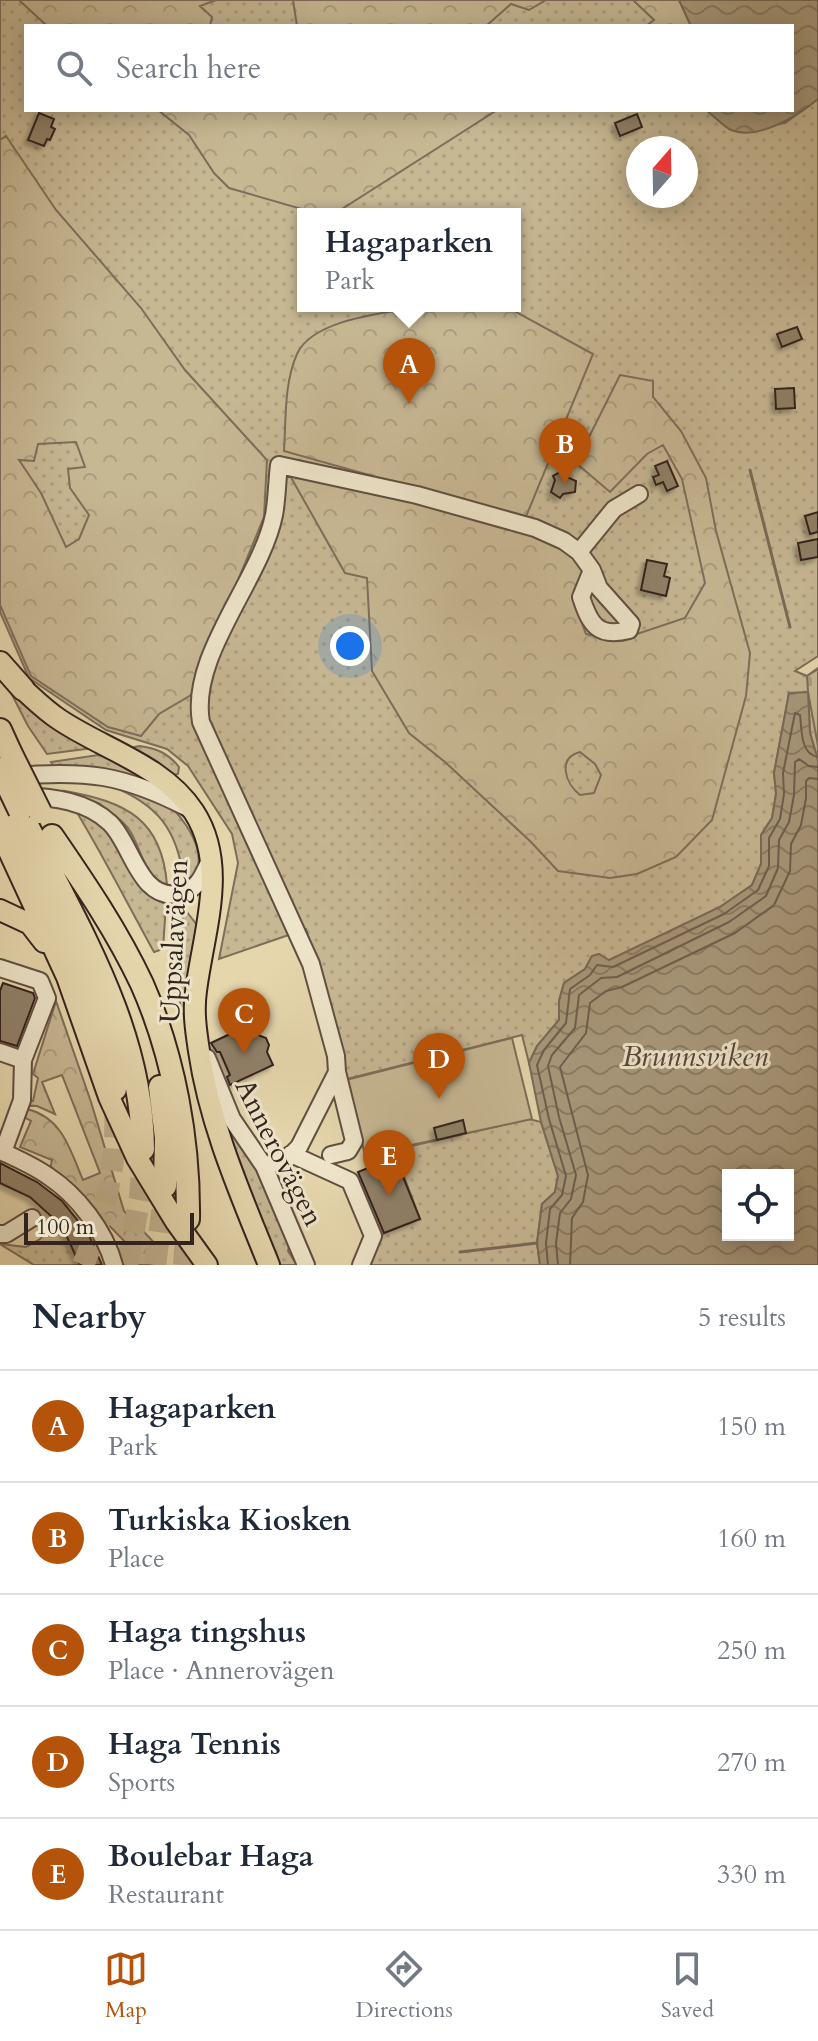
<!DOCTYPE html>
<meta charset="utf-8">
<style>
:root{--surface:#fff;--page:#f2f2f3;--text:#1f2937;--muted:#747a83;--line:#e0e1e3;--accent:#b45309}
body{margin:0;font-family:Cardo,serif;background:var(--page);color:var(--text)}
.controls{position:absolute;right:24px;bottom:24px;display:grid;overflow:hidden;border-radius:0px;box-shadow:0 4px 20px #0003}
.controls button{width:72px;height:72px;display:grid;place-items:center;padding:0;border:0;border-bottom:2px solid var(--line);background:var(--surface);color:var(--text);font:40px sans-serif}
.compass{position:absolute;left:626px;top:136px;width:72px;height:72px;border-radius:50%;background:var(--surface);box-shadow:0 4px 20px #0003;rotate:20deg}
.scale{position:absolute;left:24px;bottom:20px;width:170px;box-sizing:border-box;padding-left:8px;border:4px solid #33241f;border-top:0;font-size:22px;line-height:28px;white-space:nowrap;color:#33241f;-webkit-text-stroke:6px #eee4c9;paint-order:stroke}
.you{position:absolute;left:350px;top:646px;width:28px;height:28px;margin:-20px;border:6px solid #fff;border-radius:50%;background:#1a73e8;box-shadow:0 0 0 12px #1a73e833}
.badge{display:grid;place-items:center;width:52px;height:52px;border-radius:50%;background:var(--accent);color:#fff;font-size:26px;font-weight:700}
.pin{position:absolute;translate:-50% -66px;filter:drop-shadow(0 2px 4px #0008)}
.pin::after{content:'';position:absolute;top:42px;width:28px;height:24px;background:inherit;clip-path:polygon(0 0,100% 0,50% 100%)}
.popup{position:absolute;left:297px;top:208px;width:224px;height:104px;box-sizing:border-box;display:grid;place-content:center;border-radius:0px;background:var(--surface);filter:drop-shadow(0 2px 6px #0005);font-size:26px;white-space:nowrap;color:var(--muted)}
.popup b{font-size:30px;color:var(--text)}
.popup::after{content:'';position:absolute;left:50%;top:100%;margin-left:-16px;border:16px solid transparent;border-top-color:var(--surface)}
.list{margin:0;padding:0;list-style:none}
h2{display:flex;justify-content:space-between;align-items:center;height:104px;margin:0;padding:0 32px;font-size:34px}
h2 small{font-size:26px;font-weight:400;color:var(--muted)}
.list li{display:grid;grid-template-columns:52px 1fr auto;gap:24px;align-items:center;box-sizing:border-box;height:112px;padding:0 32px;border-top:2px solid var(--line)}
.list b{display:block;font-size:30px;white-space:nowrap}
.list p{margin:0;font-size:26px;white-space:nowrap;color:var(--muted)}
.list em{font-size:26px;font-style:normal;color:var(--muted)}
.icon{flex:none;width:44px;height:44px;fill:none;stroke:currentColor;stroke-width:2;stroke-linecap:round;stroke-linejoin:round}
.map{position:relative;flex:none;width:818px;height:1265px;overflow:hidden}
.search{position:absolute;background:var(--surface);box-shadow:0 4px 20px #0003;left:24px;right:24px;top:24px;height:88px;display:flex;align-items:center;gap:20px;box-sizing:border-box;padding:0 28px;border-radius:0px;color:var(--muted);font-size:30px}
.sheet{height:664px;background:var(--surface)}
nav{display:flex;justify-content:space-around;align-items:center;box-sizing:border-box;height:112px;border-top:2px solid var(--line);background:var(--surface);font-size:22px;color:var(--muted)}
nav a{display:grid;justify-items:center;gap:4px}
nav .on{color:var(--accent)}
.map>svg:first-child{display:block}
.green{fill:url(#green-dots);stroke:#7d6e5a;stroke-width:2;fill-rule:evenodd}
.forest{fill:url(#forest-crowns);stroke:#7d6e5a;stroke-width:2;fill-rule:evenodd}
.cemetery{fill:url(#cemetery-stones);stroke:#7d6e5a;stroke-width:2}
.pitch{fill:#c7b894;stroke:#7d6e5a;stroke-width:2}
.water{fill:url(#water-waves);stroke:#796a57;stroke-width:2;fill-rule:evenodd}
.lines{fill:none;stroke-linecap:round;stroke-linejoin:round}
.shore{stroke:#6e5e4e;stroke-width:2}
.stream{stroke:#796a57;stroke-width:3}
.building{fill:#908168;stroke:#33241f;stroke-width:2;filter:url(#shadow)}
.highway-tunnel{stroke:#c1b290;stroke-width:22;stroke-dasharray:22 11;stroke-linecap:butt}
.minor-casing{stroke:#605042;stroke-width:20}
.major-casing{stroke:#33241f;stroke-width:24}
.highway-casing{stroke:#33241f;stroke-width:26}
.minor{stroke:#eee4c9;stroke-width:16}
.major{stroke:#e5d6ac;stroke-width:20}
.highway{stroke:#e5d6ac;stroke-width:22}
.highway-bridge-casing{stroke:#33241f;stroke-width:26;stroke-linecap:butt}
.highway-bridge{stroke:#e5d6ac;stroke-width:22}
.labels{text-anchor:middle;stroke-width:6;stroke-linejoin:round;paint-order:stroke}
.street-label{font-size:28px;fill:#33241f;stroke:#eee4c9}
.water-label{font-size:30px;font-style:italic;fill:#56473b;stroke:#eee4c9}
</style>
<div class="map">
<svg width="818" height="1265" viewBox="0 0 818 1265">
<defs>
<pattern id="green-dots" width="8" height="8" patternUnits="userSpaceOnUse" patternTransform="scale(2)"><rect width="8" height="8" fill="#c7b894"/><path d="M2 2h.1M6 6h.1" fill="none" stroke="#ab9e7f" stroke-width="1.8" stroke-linecap="round"/></pattern>
<pattern id="forest-crowns" width="20" height="18" patternUnits="userSpaceOnUse" patternTransform="scale(2)"><rect width="20" height="18" fill="#c7b894"/><path d="M2 6a3 3 0 1 1 6 0M12 15a3 3 0 1 1 6 0" fill="none" stroke="#ab9e7f"/></pattern>
<pattern id="cemetery-stones" width="16" height="16" patternUnits="userSpaceOnUse" patternTransform="scale(2)"><rect width="16" height="16" fill="#c7b894"/><path d="M2 7V4a2 2 0 0 1 4 0v3zM10 15v-3a2 2 0 0 1 4 0v3z" fill="#ab9e7f"/></pattern>
<pattern id="water-waves" width="16" height="10" patternUnits="userSpaceOnUse" patternTransform="scale(2)"><rect width="16" height="10" fill="#a8997c"/><path d="M0 5q4-4 8 0t8 0" fill="none" stroke="#897d65"/></pattern>
<filter id="shadow"><feDropShadow dx="-4" dy="4" stdDeviation="2" flood-color="#0004"/></filter>
</defs>
<rect width="100%" height="100%" fill="#e5d6ac"/>
<filter id="stains"><feTurbulence type="fractalNoise" baseFrequency=".0025" numOctaves="4"/><feColorMatrix values="0 0 0 0 .2 0 0 0 0 .09 0 0 0 0 .02 0 0 0 .5 -.17"/></filter>
<radialGradient id="worn" r=".72"><stop offset=".6" stop-color="#630" stop-opacity="0"/><stop offset="1" stop-color="#630" stop-opacity=".3"/></radialGradient>
<path class="green" d="M0 0H679L691 26H26V110H706L730 129 785 123 818 99V656L795 671 807 676 818 668V760L810 733 808 693H789L774 773 776 794 772 818 761 835V864L752 885 720 907 609 961 599 954 592 956 585 969 564 983 559 1001V1020L537 1046 529 1063 522 1035 347 1079 341 1047 306 929 219 959 238 863 232 834 188 766 167 749 106 730 29 678 0 612ZM638 148H686V196H638ZM303 214H515V306H303Z
M6 683 93 748 47 754 28 726Z
M139 746C156 748 168 753 179 767L178 774 173 775 131 748Z
M105 754 163 788 54 767 51 762Z
M107 780 173 809C190 826 215 867 184 882 178 830 158 804 109 785Z
M65 791C126 802 162 819 167 885 143 878 142 847 128 828 112 809 90 801 67 794Z
M76 811C87 815 100 822 108 831 129 855 132 894 166 904L163 949 154 952C128 905 104 857 76 811Z
M183 907 197 925 186 1022 180 1005 179 992Z
M215 1094 265 1182 289 1247 288 1251 297 1265H280L234 1153Z
M529 1119 541 1122 558 1176 555 1192 542 1204 537 1243 540 1265H368L382 1234 420 1219 394 1150Z
M56 1221 62 1226 80 1265H34L0 1244 26 1247 40 1239Z"/>
<path class="forest" d="M19 0H216L200 6 212 17 210 26H47Z
M293 0H546L529 10 511 4 486 26H297Z
M633 0H679L691 26H646L654 20Z
M158 110H497L334 214H319L229 188 214 173 189 135Z
M6 136 56 210 141 308 185 370 267 460 264 517 191 695 159 714 141 736 108 727 31 676 0 605V140ZM76 442 85 467 68 469 70 488 89 515 79 539 66 547 41 493 19 460 34 461 38 444Z
M425 306H505L593 354 525 519 284 451C286 420 284 383 297 354 313 318 391 312 425 306Z
M620 375 653 381V397L681 431 706 478 716 531 750 653 746 696 712 820 676 857 637 874 610 878 558 871 531 842 445 762 409 733 372 671 367 578 345 573 284 465 464 513 563 546 579 558 584 573 576 607 586 634 619 640 685 618 705 583 682 479 663 445 647 454 610 492 576 463ZM580 752 595 764 601 775 594 793 580 795C565 783 557 758 580 752Z
M56 1001 91 1102 124 1211 165 1254 164 1265H123L119 1261 132 1249 96 1212 49 1174 52 1160 20 1147 31 1121 24 1117 27 1109C63 1118 70 1150 83 1180L100 1173 62 1075 42 1082 55 1114 37 1106H27V1101H33L38 1078 33 1074Z"/>
<path class="cemetery" d="M818 669V746L808 692 807 676Z"/>
<path class="pitch" d="M512 1038 532 1119 365 1155 346 1080Z"/>
<path class="water" d="M679 0H818V99C799 115 758 141 731 130 723 126 714 116 706 110H792V26H691Z
M808 692 810 733 818 760V1265H540L537 1243 542 1204 555 1192 558 1176 541 1122 529 1063 537 1046 559 1020V1001L564 983 585 969 592 956 599 954 609 960 720 907 752 885 761 864V835L772 818 776 794 774 773 789 693ZM728 1175H788V1235H728Z"/>
<g class="lines">
<path class="shore" d="M548 1265 546 1243 550 1209 562 1195 566 1176 549 1119 537 1065 544 1050 566 1023 570 989 590 975 597 965 613 967 724 914 758 890 769 866V838L780 819 784 794 783 773 795 713 800 715C802 730 800 754 818 757
M558 1265 556 1243 560 1213 571 1199 576 1175 559 1117 548 1066 552 1055 575 1028 579 995 601 978 617 977 729 922 766 896 778 868 779 840 789 822 794 795 795 762 799 759 809 766 818 767
M570 1265 572 1218 583 1202 588 1175 560 1067 586 1033 590 1003 606 991 622 987 735 933 774 905 790 871 791 844 801 825 806 798V781L809 778 818 779"/>
<path class="stream" d="M750 470 790 627
M460 1252 537 1243"/>
</g>
<path class="building" d="M39 113 54 119 51 127 55 129 50 140 47 139 44 146 28 140Z
M637 114 642 127 620 136 615 123Z
M797 327 802 339 782 347 777 334Z
M794 388 795 408 776 409 775 389Z
M667 461 678 486 667 491 663 482 656 485 653 477 659 475 655 466Z
M562 471 565 476 576 481 575 492 563 494 560 498 551 492 555 480 553 476Z
M818 512V532L810 534 805 516Z
M818 539V557L801 560 798 543Z
M647 560 667 564 664 576 670 578 666 596 641 590Z
M3 983 33 993 35 998 17 1046 0 1041V991Z
M253 1023 258 1035 266 1038 269 1045 267 1052 273 1065 230 1085 227 1077 230 1075 220 1052H217L211 1043Z
M463 1120 466 1133 437 1140 434 1128Z
M395 1157 420 1219 384 1233 358 1172Z
M0 1163 37 1182 62 1201 88 1233 102 1265H80L62 1226 30 1197 0 1183Z"/>
<g class="lines">
<path class="highway-tunnel" d="M83 1265C105 1215 118 1161 115 1106
M127 1265 140 1198 143 1154
M155 1265 165 1191
M184 1265 187 1222"/>
<defs>
<path id="minor" d="M579 552 614 509 639 494
M14 776C86 770 122 774 188 808
M23 796C53 797 87 801 110 823 132 844 139 900 178 894 197 891 203 876 210 860
M0 968 40 981 47 998 23 1060 22 1100 3 1152 0 1151
M0 1052 23 1060
M207 1058 232 1119 264 1166 306 1265
M3 1152C18 1159 34 1166 48 1176 77 1195 105 1231 114 1265
M291 1154 350 1181 373 1236 361 1265
M331 1155 348 1151 354 1141 337 1072 336 1056 311 964 201 722C189 655 261 580 274 515 277 499 277 481 279 465L417 495 535 528 564 541 579 552 592 570 581 597C590 625 598 638 629 630L631 624 599 588 592 570
M264 1166 287 1159 299 1147 337 1072
M0 1234H6L32 1218"/>
<path id="major" d="M23 689C35 700 46 711 60 720 105 750 163 765 194 812 229 866 203 933 196 991 193 1011 196 1031 199 1051 210 1126 241 1195 269 1265
M0 832 67 977 109 1097 137 1158 176 1222 207 1265
M0 910 30 924 44 942"/>
<path id="highway" d="M0 663 23 689
M0 730 10 752
M0 804C40 899 101 985 115 1089
M20 811C73 920 142 1024 143 1149
M52 836C85 884 117 931 142 984 174 1056 189 1141 188 1219
M160 1087 166 1138 165 1186"/>
</defs>
<use href="#minor" class="minor-casing"/>
<use href="#major" class="major-casing"/>
<use href="#highway" class="highway-casing"/>
<use href="#minor" class="minor"/>
<use href="#major" class="major"/>
<use href="#highway" class="highway"/>
<defs>
<path id="highway-bridge" d="M10 752 40 812
M0 769 20 811"/>
</defs>
<use href="#highway-bridge" class="highway-bridge-casing"/>
<use href="#highway-bridge" class="highway-bridge"/>
</g>
<g class="labels">
<g class="street-label">
<text transform="translate(173 941) rotate(-87)" y="10">Uppsalavägen</text>
<text transform="translate(280 1152) rotate(63)" y="10">Annerovägen</text>
</g>
<g class="water-label">
<text x="695" y="1066">Brunnsviken</text>
</g>
</g>
<rect width="100%" height="100%" filter="url(#stains)"/>
<rect width="100%" height="100%" fill="url(#worn)"/>
</svg>
<div class="controls">
<button><svg class="icon" aria-label="locate" viewBox="0 0 24 24"><circle cx="12" cy="12" r="6"/><path d="M12 2v4M12 18v4M2 12h4M18 12h4"/></svg></button>
</div>
<svg class="compass" viewBox="-18 -18 36 36"><path d="M0-13l5 13h-10z" fill="#e53935"/><path d="M0 13l5-13h-10z" fill="#747a83"/></svg>
<div class="scale">100 m</div>
<div class="you"></div>
<div class="pin badge" style="left:409px;top:404px">A</div>
<div class="popup"><b>Hagaparken</b>Park</div>
<div class="pin badge" style="left:565px;top:484px">B</div>
<div class="pin badge" style="left:244px;top:1054px">C</div>
<div class="pin badge" style="left:439px;top:1099px">D</div>
<div class="pin badge" style="left:389px;top:1196px">E</div>
<div class="search"><svg class="icon" aria-label="search" viewBox="0 0 24 24"><circle cx="10" cy="10" r="6"/><path d="M15 15l6 6"/></svg>Search here</div>
</div>
<section class="sheet">
<h2>Nearby<small>5 results</small></h2>
<ul class="list">
<li><span class="badge">A</span><div><b>Hagaparken</b><p>Park</p></div><em>150 m</em></li>
<li><span class="badge">B</span><div><b>Turkiska Kiosken</b><p>Place</p></div><em>160 m</em></li>
<li><span class="badge">C</span><div><b>Haga tingshus</b><p>Place · Annerovägen</p></div><em>250 m</em></li>
<li><span class="badge">D</span><div><b>Haga Tennis</b><p>Sports</p></div><em>270 m</em></li>
<li><span class="badge">E</span><div><b>Boulebar Haga</b><p>Restaurant</p></div><em>330 m</em></li>
</ul>
</section>
<nav>
<a class="on"><svg class="icon" aria-label="map" viewBox="0 0 24 24"><path d="M3 6l6-2 6 2 6-2v14l-6 2-6-2-6 2zM9 4v14M15 6v14"/></svg>Map</a>
<a><svg class="icon" aria-label="directions" viewBox="0 0 24 24"><path d="M12 3l9 9-9 9-9-9zM9 14v-3h6M13 9l2 2-2 2"/></svg>Directions</a>
<a><svg class="icon" aria-label="saved" viewBox="0 0 24 24"><path d="M7 4h10v16l-5-4-5 4z"/></svg>Saved</a>
</nav>
